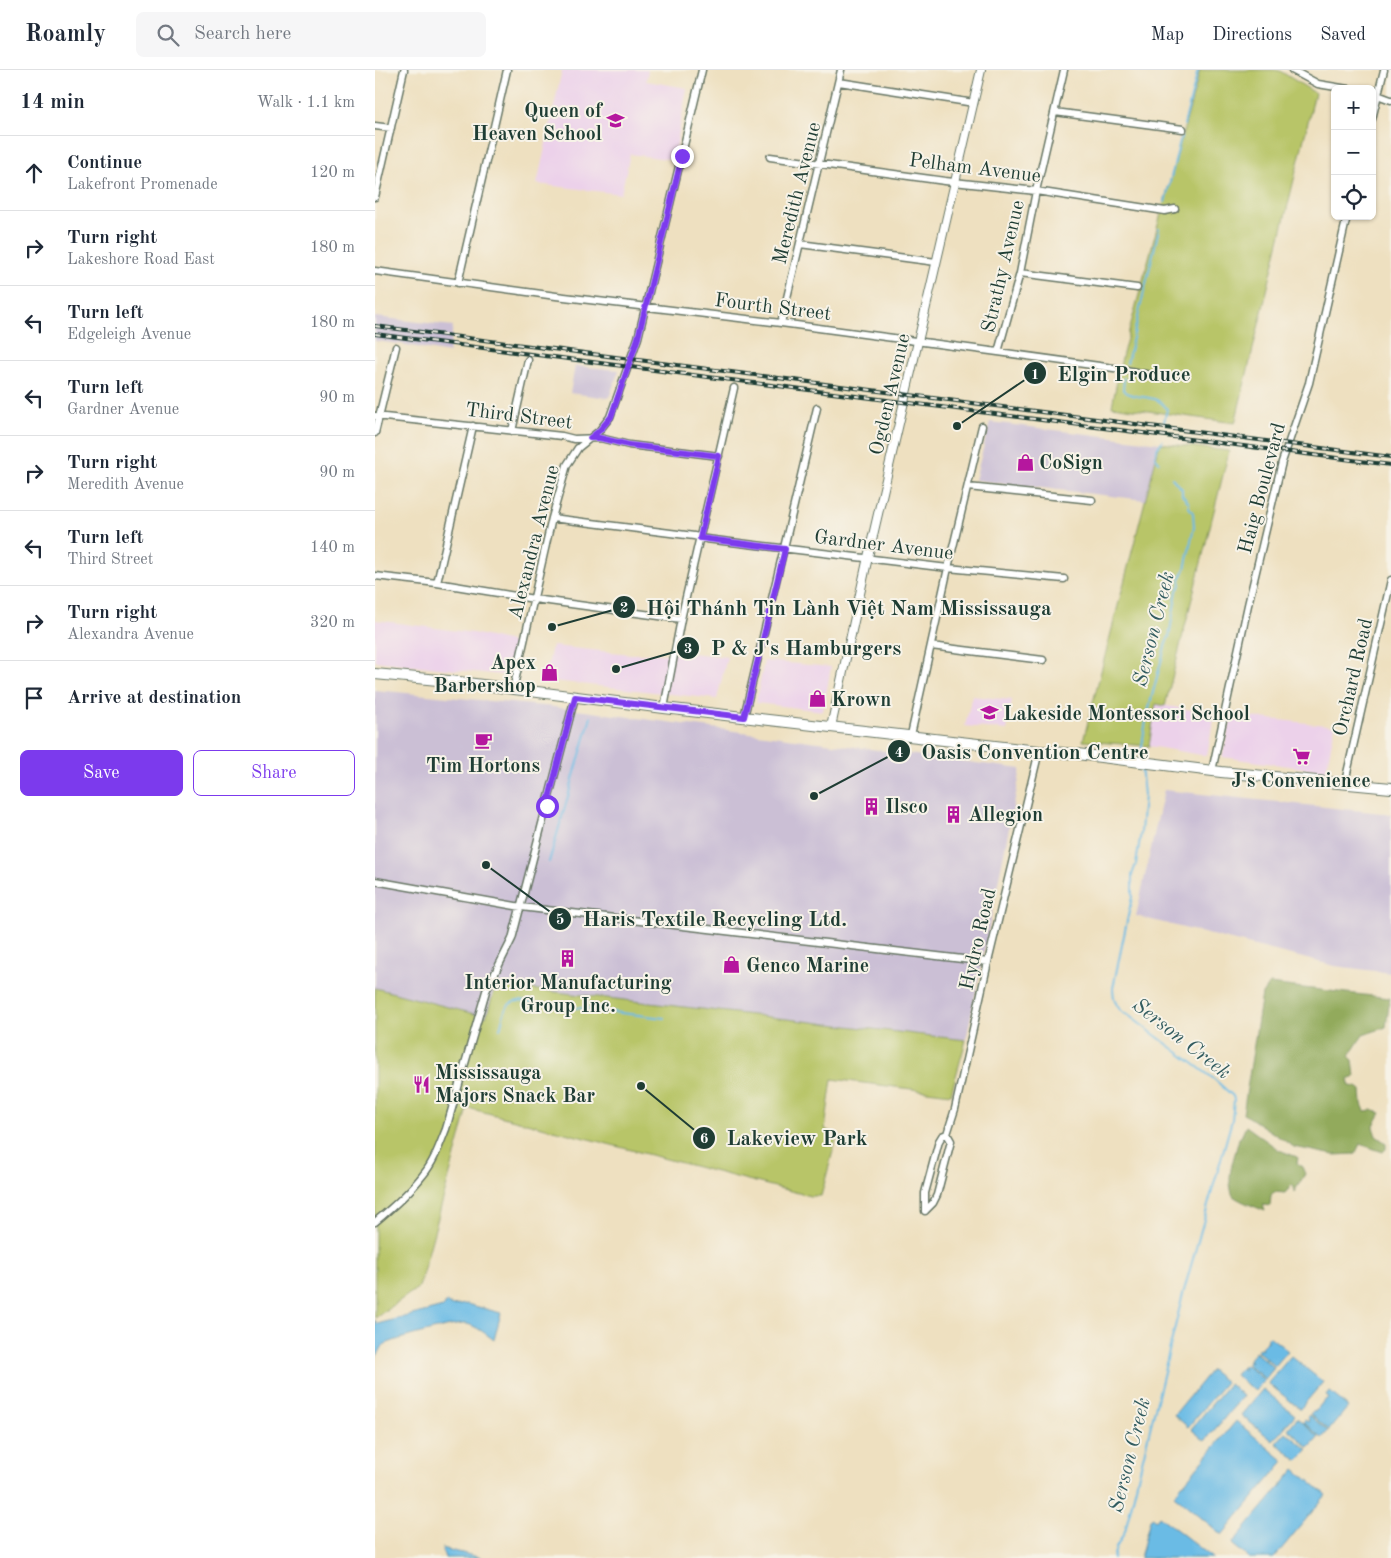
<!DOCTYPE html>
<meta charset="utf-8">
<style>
:root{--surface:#fff;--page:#f6f6f7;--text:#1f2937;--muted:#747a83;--line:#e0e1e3;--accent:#7c3aed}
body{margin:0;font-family:"Old Standard TT",serif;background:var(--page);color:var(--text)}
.controls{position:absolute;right:15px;top:15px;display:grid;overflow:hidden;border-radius:8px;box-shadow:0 1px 4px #0004}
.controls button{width:45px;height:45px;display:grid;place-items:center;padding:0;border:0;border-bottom:1px solid var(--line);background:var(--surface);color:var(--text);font:25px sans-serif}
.stop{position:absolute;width:15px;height:15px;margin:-11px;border:4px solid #7c3aed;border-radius:50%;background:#fff}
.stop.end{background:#7c3aed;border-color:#fff;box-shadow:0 1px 5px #0008}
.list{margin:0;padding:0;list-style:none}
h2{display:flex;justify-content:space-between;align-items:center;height:65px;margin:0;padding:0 20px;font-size:21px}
h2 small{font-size:16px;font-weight:400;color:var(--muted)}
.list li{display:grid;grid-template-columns:32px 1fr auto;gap:15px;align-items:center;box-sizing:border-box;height:75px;padding:0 20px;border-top:1px solid var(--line)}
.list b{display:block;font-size:19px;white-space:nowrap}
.list p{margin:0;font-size:16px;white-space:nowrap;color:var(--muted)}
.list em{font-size:16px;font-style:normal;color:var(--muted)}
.actions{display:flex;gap:10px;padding:15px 20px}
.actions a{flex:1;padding:11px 0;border:1px solid var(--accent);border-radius:8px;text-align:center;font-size:18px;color:var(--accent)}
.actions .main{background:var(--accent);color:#fff}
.icon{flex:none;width:28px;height:28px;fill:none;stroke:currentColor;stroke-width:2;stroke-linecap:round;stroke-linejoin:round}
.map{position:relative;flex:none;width:1016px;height:1488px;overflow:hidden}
header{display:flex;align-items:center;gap:30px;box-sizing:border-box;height:70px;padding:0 25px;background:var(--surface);border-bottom:1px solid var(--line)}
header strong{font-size:24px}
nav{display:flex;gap:28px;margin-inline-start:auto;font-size:18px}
.search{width:350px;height:45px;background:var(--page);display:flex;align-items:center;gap:12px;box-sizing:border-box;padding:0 18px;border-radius:8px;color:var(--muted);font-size:19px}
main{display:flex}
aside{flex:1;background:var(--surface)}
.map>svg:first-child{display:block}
.built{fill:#ecd1ea}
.industrial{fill:#cbbfd5}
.green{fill:#b8c567;stroke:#6c814e}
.forest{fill:#92aa5c;stroke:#587448}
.water{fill:#6abbe5;stroke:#447c8c}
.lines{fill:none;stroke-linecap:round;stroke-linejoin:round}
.stream{stroke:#6abbe5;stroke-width:2}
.minor-casing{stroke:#677665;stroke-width:9}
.tertiary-casing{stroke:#677665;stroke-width:10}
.primary-casing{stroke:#677665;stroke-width:12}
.minor{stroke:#fff;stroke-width:6}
.tertiary{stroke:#fff;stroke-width:8}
.primary{stroke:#fff;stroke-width:10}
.rail-casing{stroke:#1f3d34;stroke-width:4}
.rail{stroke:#f7f3e8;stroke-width:2;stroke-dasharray:5.5;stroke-linecap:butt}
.route{stroke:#7c3aed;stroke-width:6}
.labels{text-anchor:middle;stroke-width:4;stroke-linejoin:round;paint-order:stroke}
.poi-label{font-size:20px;font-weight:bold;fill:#1f3d34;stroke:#f7f3e8;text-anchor:start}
.street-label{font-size:20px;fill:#1f3d34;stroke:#f7f3e8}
.water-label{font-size:21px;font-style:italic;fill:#325c60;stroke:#f7f3e8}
.leader{fill:none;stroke:#1f3d34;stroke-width:2}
.callout-dot{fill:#1f3d34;stroke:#f7f3e8;stroke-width:2}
.mark-label{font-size:15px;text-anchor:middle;font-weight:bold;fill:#fff}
.callout-label{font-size:21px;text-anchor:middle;font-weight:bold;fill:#1f3d34;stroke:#f7f3e8;stroke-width:4;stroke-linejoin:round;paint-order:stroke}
</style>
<header>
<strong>Roamly</strong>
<div class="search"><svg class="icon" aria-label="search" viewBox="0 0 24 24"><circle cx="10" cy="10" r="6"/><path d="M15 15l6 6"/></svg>Search here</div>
<nav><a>Map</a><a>Directions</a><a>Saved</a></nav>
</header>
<main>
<aside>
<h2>14 min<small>Walk · 1.1 km</small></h2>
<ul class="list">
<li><svg class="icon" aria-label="ahead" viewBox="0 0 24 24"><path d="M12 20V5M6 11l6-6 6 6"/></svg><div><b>Continue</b><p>Lakefront Promenade</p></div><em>120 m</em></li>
<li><svg class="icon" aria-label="right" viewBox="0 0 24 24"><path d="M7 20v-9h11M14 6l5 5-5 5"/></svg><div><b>Turn right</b><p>Lakeshore Road East</p></div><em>180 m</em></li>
<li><svg class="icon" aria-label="left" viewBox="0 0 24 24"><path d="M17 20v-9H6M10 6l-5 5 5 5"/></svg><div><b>Turn left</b><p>Edgeleigh Avenue</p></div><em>180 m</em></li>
<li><svg class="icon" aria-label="left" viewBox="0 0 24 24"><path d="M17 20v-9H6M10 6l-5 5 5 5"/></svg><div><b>Turn left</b><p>Gardner Avenue</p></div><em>90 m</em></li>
<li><svg class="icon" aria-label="right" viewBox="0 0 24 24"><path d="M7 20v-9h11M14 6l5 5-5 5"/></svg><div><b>Turn right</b><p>Meredith Avenue</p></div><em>90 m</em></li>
<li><svg class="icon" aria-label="left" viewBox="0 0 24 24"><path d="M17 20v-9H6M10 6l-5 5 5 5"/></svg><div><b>Turn left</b><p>Third Street</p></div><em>140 m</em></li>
<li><svg class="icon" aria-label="right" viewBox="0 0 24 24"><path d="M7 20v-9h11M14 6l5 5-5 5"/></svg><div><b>Turn right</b><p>Alexandra Avenue</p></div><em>320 m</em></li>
<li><svg class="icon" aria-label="arrive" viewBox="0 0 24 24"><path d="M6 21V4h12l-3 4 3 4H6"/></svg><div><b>Arrive at destination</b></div></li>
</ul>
<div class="actions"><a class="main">Save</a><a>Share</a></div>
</aside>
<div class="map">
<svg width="1016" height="1488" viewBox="0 0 1016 1488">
<rect width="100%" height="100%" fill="#f7f3e8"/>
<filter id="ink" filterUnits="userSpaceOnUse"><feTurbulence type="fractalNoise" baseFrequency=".02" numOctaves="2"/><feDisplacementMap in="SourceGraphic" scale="10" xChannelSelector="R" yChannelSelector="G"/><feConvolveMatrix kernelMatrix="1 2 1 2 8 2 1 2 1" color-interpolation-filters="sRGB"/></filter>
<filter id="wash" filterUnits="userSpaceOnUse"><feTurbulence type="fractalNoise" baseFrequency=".0096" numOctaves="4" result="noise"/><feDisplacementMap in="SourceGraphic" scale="20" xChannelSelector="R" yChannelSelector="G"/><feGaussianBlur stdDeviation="1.12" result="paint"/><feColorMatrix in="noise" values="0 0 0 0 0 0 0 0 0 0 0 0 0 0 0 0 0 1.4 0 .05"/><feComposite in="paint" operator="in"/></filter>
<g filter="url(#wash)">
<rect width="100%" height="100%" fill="#eee0c0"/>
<path class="built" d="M187 0H273L271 11 312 18 299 90 255 84 246 124 162 114Z
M0 550 98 563 144 574 136 606 0 591Z
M177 576 256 584H294L307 582 352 587 342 629 170 610Z
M389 591 456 597 448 641 381 633Z
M597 626 637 630 632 660 590 656Z
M781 634 839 644 832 686 774 676Z
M857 645 960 656 951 701 847 687Z"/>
<path class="industrial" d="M0 247 78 256 74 283 26 274 0 271Z
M200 296 244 300 234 328 195 323Z
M615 352 785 373 770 430 600 410Z
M0 620 179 637 646 699 591 970 121 915 111 947 0 918Z
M789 720 1016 744V903L960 896 761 846Z"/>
<path class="green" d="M825 0H899L905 1 940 23 860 353 737 336 747 287Z
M785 373 854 381 790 636 781 634 774 676 708 671Z
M121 915 591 970 576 1024 457 1009 450 1059 462 1066 446 1126H435L93 1038 44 1217 0 1248V918L111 947Z"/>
<path class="forest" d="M894 914 1015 928 1011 957 988 965 974 986 978 990 980 1007 973 1010 975 1016 982 1017 986 1020 987 1034 990 1041 996 1040 1006 1043 998 1057 1001 1066 1011 1073V1079L1008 1082 985 1074 980 1084 959 1085 919 1077 874 1047 868 1044 887 924Z
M871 1056 904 1080 922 1087 923 1088 922 1093 927 1097 930 1104 919 1122V1117L917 1115 910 1123 899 1122 896 1125 895 1136 888 1135 890 1141C879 1136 868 1133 858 1126 850 1107 860 1087 864 1068L866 1067Z"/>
<path class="water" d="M71 1232 77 1236 92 1234 126 1243 119 1270C111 1264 101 1256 92 1254 85 1252 15 1270 9 1275 5 1279 5 1284 0 1287V1250L2 1254 68 1237Z
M894 1266 913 1281 900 1296 882 1281 884 1278 887 1279 886 1277 892 1271H894L892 1269Z
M880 1282 899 1298 890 1309 872 1294 873 1290 876 1292 874 1289Z
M916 1286 948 1312 925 1339 893 1313Z
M871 1295 889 1310 880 1321 860 1305 866 1298 869 1300 867 1297Z
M836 1300 851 1312 813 1357 799 1345Z
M854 1314 868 1326 830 1371 816 1359Z
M888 1319 920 1345 898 1371 866 1345Z
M954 1321 973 1337 954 1360 935 1344 938 1341 940 1342 947 1333 954 1327 951 1325Z
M934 1345 953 1361 947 1368 928 1352 930 1350 933 1352 934 1350 932 1348Z
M922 1348 944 1367 934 1378 913 1359Z
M861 1351 909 1391 847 1465 799 1425Z
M911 1362 933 1380 923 1391 901 1373Z
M920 1399 951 1425 899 1488H874L857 1474Z
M784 1446 838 1488H765L775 1449 778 1447 780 1450 782 1449Z
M67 1478 107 1488H70Z"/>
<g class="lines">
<path class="stream" d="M809 55 823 0
M790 132 806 67
M752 293 784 159
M749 308 748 320C762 332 780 321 792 339L789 352
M784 392 780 386 782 379 787 371
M766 689C768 649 782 611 791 572L794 567 802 520 806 515 805 510 810 499 819 457 818 443 814 437V433L807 425V419L797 408
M174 792 216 647
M125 959C129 946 128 932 144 931L289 948
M738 1488 741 1478 750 1461 808 1224 857 1050 859 1030 858 1026 839 1009 753 945C742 941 738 929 738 918L757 827V805L761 794 766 762 769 725 766 696"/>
</g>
</g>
<g filter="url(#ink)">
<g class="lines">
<defs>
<path id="minor" d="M917 0 943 14 973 19
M464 12 599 33
M997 23 1016 30
M680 42 808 59
M997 49 1009 0
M0 56 16 58
M395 87 570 111 661 121 790 141 800 139
M0 127 29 0
M425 174 561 192
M0 201 181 226 406 253 623 282 746 299 790 308
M645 203 762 218
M83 213 132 0
M406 253 466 0
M623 282 645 203 661 121 689 0
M0 346 187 366 199 369 225 368 254 375 344 386
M137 361 153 290
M0 363 21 277
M593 417 717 430
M177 448 319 466 331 469 573 498 689 509
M0 506 62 513 159 529 306 549
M62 513 98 356
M556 576 668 590
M138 620 177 448 192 395 203 378 224 361 235 347 263 268 327 0
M289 638 306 549 359 318
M369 647 442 338
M536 665 573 498 607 356
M837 701 873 535 907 392 934 313 972 146
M970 712 1016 510
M0 811 146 837 613 892
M572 1064 580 1039 613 892 664 681
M550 1141 558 1133 562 1125 576 1071 572 1064
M550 1141V1123L564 1071 567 1066 572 1064
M0 1152C17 1138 35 1122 48 1105 59 1092 65 1074 71 1059L111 921 137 869 200 627"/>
<path id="tertiary" d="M456 657 493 487 606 0"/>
<path id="primary" d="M0 604 84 612 289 638 664 681 702 684 846 702 1016 718"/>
</defs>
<use href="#minor" class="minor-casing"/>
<use href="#tertiary" class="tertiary-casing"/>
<use href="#primary" class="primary-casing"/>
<use href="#minor" class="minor"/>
<use href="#tertiary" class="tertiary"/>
<use href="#primary" class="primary"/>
<defs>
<path id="rail" d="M0 256 1016 387
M0 264 1016 395"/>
</defs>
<use href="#rail" class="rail-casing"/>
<use href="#rail" class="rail"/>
</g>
</g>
<g class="lines" filter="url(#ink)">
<path class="route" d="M172 736 200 627 369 647 410 479 325 468 344 386 254 375 225 368H215L224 361 236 347 263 268 307 86"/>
</g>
<defs>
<symbol id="school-bare" viewBox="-9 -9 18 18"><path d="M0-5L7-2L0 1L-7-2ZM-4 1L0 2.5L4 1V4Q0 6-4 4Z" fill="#b5179e" stroke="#f7f3e8" stroke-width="2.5" paint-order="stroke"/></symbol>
<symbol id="shop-bare" viewBox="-9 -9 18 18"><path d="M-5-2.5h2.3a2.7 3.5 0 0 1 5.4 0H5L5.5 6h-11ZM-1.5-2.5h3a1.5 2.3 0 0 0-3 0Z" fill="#b5179e" stroke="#f7f3e8" stroke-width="2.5" paint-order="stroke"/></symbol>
<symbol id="cafe-bare" viewBox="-9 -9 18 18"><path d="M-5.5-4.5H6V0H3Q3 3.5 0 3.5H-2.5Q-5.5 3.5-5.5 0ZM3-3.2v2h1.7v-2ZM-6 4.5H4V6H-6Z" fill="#b5179e" stroke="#f7f3e8" stroke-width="2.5" paint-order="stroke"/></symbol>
<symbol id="supermarket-bare" viewBox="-9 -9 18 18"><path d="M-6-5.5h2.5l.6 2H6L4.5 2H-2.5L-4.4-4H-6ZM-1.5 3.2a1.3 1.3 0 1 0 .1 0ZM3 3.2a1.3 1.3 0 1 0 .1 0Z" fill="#b5179e" stroke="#f7f3e8" stroke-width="2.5" paint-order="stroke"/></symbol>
<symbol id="building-bare" viewBox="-9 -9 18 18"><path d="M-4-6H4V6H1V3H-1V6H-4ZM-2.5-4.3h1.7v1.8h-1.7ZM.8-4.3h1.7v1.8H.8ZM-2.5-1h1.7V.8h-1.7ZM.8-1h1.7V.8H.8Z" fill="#b5179e" stroke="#f7f3e8" stroke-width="2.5" paint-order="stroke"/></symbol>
<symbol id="restaurant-bare" viewBox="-9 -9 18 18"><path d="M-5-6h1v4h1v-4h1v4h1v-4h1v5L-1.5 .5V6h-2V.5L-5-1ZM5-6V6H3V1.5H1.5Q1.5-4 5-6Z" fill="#b5179e" stroke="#f7f3e8" stroke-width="2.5" paint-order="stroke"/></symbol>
</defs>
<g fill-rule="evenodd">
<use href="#school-bare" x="228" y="38" width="25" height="25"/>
<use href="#shop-bare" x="638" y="380" width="25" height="25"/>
<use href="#shop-bare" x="162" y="590" width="25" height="25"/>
<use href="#shop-bare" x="430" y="616" width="25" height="25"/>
<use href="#school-bare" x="602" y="630" width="25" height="25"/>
<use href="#cafe-bare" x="96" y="658" width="25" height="25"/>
<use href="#supermarket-bare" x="914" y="674" width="25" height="25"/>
<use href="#building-bare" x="484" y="724" width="25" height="25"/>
<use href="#building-bare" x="566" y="732" width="25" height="25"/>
<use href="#building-bare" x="180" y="876" width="25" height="25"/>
<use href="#shop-bare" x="344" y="882" width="25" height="25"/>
<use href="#restaurant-bare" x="34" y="1002" width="25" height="25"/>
</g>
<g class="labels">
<g class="poi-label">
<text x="227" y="47" text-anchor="end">Queen of<tspan x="227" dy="23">Heaven School</tspan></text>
<text x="664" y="399">CoSign</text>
<text x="161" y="599" text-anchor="end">Apex<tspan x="161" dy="23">Barbershop</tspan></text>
<text x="456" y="636">Krown</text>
<text x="628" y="650">Lakeside Montessori School</text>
<text x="108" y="702" text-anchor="middle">Tim Hortons</text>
<text x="926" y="717" text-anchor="middle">J's Convenience</text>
<text x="510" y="743">Ilsco</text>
<text x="593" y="751">Allegion</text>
<text x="371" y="902">Genco Marine</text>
<text x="193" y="919" text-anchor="middle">Interior Manufacturing<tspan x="193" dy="23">Group Inc.</tspan></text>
<text x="60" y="1009">Mississauga<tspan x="60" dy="23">Majors Snack Bar</tspan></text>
</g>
<g class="street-label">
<text transform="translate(600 97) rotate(7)" y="7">Pelham Avenue</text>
<text transform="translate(421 123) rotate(-76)" y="7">Meredith Avenue</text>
<text transform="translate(627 196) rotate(-77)" y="7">Strathy Avenue</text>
<text transform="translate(398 236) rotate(7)" y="7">Fourth Street</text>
<text transform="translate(514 324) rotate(-77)" y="7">Ogden Avenue</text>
<text transform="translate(144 345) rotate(7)" y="7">Third Street</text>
<text transform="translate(886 418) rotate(-75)" y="7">Haig Boulevard</text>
<text transform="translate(158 472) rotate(-76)" y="7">Alexandra Avenue</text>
<text transform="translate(509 474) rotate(7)" y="7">Gardner Avenue</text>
<text transform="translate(977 607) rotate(-77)" y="7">Orchard Road</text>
<text transform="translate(602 869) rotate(-77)" y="7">Hydro Road</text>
</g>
<g class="water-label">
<text transform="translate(778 559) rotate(-76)" y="7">Serson Creek</text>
<text transform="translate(807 968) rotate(38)" y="7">Serson Creek</text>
<text transform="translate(754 1385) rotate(-76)" y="7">Serson Creek</text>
</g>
</g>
<path class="leader" d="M582 356L660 303M177 557L249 537M241 599L313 578M439 726L524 681M111 795L185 849M266 1016L329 1068"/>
<g class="callout-dot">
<circle cx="582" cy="356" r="5"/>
<circle cx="177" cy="557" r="5"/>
<circle cx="241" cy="599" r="5"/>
<circle cx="439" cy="726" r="5"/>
<circle cx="111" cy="795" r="5"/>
<circle cx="266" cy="1016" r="5"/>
<circle cx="660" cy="303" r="12"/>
<circle cx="249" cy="537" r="12"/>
<circle cx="313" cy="578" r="12"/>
<circle cx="524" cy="681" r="12"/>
<circle cx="185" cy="849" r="12"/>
<circle cx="329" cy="1068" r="12"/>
</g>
<g class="mark-label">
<text x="660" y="309">1</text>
<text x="249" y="542">2</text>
<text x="313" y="583">3</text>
<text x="524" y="687">4</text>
<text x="185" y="854">5</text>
<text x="329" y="1073">6</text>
</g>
<g class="callout-label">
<text x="749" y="311">Elgin Produce</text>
<text x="474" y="545">Hội Thánh Tin Lành Việt Nam Mississauga</text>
<text x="431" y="585">P &amp; J's Hamburgers</text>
<text x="660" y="689">Oasis Convention Centre</text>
<text x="340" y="856">Haris Textile Recycling Ltd.</text>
<text x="422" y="1075">Lakeview Park</text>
</g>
</svg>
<div class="controls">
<button>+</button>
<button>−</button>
<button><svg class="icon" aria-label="locate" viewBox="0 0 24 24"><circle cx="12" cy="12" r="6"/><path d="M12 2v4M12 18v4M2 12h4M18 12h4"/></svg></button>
</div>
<div class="stop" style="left:172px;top:736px"></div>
<div class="stop end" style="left:307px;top:86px"></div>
</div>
</main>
